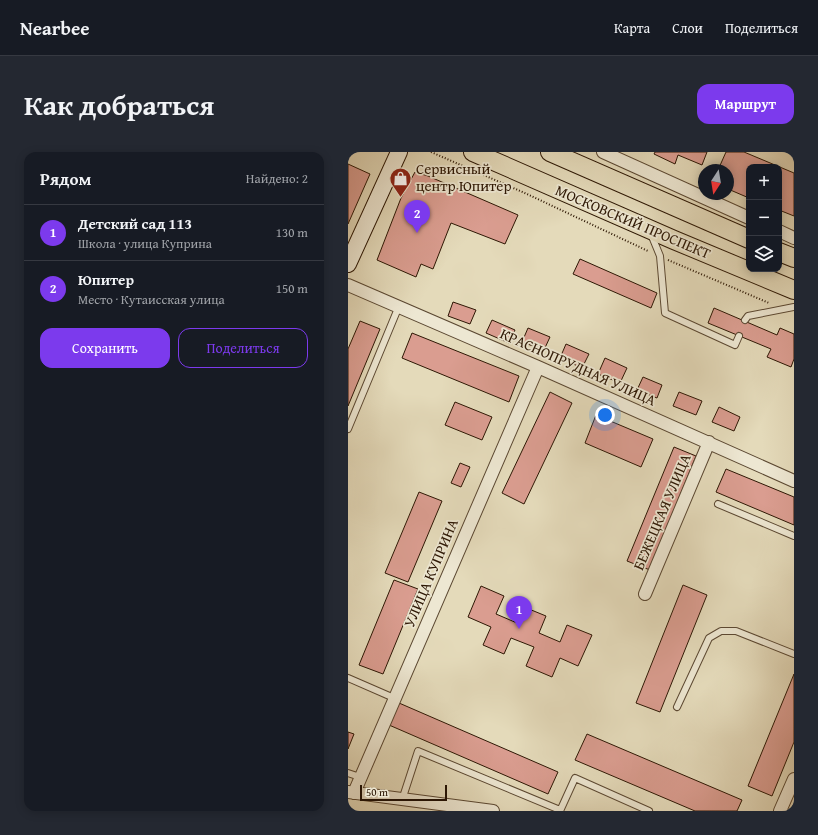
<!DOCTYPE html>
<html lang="ru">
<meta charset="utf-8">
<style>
:root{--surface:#171b24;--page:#242831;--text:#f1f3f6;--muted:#9ea1a6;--line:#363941;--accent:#7c3aed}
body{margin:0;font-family:"Gentium Book Plus",serif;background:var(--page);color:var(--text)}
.controls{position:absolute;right:12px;top:12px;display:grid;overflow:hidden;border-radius:8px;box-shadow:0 2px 10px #0003}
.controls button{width:36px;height:36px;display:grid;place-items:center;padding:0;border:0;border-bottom:1px solid var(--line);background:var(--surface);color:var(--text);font:20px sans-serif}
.compass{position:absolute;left:350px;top:12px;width:36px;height:36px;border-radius:50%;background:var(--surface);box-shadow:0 2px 10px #0003;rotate:192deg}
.scale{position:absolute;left:12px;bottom:10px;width:87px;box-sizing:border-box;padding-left:4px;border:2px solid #2d1704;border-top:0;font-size:11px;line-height:14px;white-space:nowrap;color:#2d1704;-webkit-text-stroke:3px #ede7d2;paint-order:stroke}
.you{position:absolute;left:257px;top:263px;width:14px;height:14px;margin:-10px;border:3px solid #fff;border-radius:50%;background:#1a73e8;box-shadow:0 0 0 6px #1a73e833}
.badge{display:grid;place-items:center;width:26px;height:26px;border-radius:50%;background:var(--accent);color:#fff;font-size:13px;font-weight:700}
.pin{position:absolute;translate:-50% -33px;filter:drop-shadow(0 1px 2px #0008)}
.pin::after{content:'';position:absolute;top:21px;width:14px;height:12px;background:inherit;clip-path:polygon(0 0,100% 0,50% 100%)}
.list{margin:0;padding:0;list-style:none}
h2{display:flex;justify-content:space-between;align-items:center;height:52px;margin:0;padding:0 16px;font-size:17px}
h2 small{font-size:13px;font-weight:400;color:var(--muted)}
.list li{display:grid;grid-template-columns:26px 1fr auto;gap:12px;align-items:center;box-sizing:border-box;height:56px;padding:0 16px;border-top:1px solid var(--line)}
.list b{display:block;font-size:15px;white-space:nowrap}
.list p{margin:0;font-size:13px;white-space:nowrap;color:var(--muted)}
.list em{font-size:13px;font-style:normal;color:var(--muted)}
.actions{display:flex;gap:8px;padding:12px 16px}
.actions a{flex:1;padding:9px 0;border:1px solid var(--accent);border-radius:12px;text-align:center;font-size:14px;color:var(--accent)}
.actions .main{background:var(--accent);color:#fff}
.icon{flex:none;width:22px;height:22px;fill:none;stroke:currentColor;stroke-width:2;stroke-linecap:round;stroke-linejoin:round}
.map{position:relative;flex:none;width:446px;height:659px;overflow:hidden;border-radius:12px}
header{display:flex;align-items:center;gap:24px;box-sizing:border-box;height:56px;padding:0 20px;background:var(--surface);border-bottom:1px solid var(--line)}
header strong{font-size:19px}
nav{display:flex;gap:22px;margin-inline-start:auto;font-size:14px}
.intro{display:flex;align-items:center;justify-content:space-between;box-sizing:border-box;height:96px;padding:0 24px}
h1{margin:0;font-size:28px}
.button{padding:10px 18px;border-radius:12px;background:var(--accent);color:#fff;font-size:14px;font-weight:700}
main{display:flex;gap:24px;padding:0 24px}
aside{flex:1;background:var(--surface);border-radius:12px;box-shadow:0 2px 10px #0003}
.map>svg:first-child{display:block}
.building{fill:#da9d90;stroke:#2d1704}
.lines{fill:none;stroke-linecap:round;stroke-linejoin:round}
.lane-casing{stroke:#5b4832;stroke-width:8}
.street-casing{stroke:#5b4832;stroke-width:14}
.secondary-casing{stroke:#2d1704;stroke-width:18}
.primary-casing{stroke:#2d1704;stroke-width:20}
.path{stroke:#2d1704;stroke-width:2;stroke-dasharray:1 2;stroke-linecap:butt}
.lane{stroke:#ede7d2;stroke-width:6}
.street{stroke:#ede7d2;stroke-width:12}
.secondary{stroke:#ede7d2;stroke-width:16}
.primary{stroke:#e4daba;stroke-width:18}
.labels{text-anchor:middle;stroke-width:3.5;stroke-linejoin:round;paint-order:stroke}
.poi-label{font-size:15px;fill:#2d1704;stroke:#ede7d2;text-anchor:start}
.street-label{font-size:15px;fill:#2d1704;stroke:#ede7d2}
</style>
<header>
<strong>Nearbee</strong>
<nav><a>Карта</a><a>Слои</a><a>Поделиться</a></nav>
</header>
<div class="intro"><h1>Как добраться</h1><a class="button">Маршрут</a></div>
<main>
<aside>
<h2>Рядом<small>Найдено: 2</small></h2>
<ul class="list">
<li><span class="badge">1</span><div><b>Детский сад 113</b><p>Школа · улица Куприна</p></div><em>130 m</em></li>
<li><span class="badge">2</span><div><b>Юпитер</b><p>Место · Кутаисская улица</p></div><em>150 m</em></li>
</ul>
<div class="actions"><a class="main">Сохранить</a><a>Поделиться</a></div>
</aside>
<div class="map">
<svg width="446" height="659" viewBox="0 0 446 659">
<rect width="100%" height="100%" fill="#e4daba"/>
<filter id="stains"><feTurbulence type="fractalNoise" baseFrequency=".005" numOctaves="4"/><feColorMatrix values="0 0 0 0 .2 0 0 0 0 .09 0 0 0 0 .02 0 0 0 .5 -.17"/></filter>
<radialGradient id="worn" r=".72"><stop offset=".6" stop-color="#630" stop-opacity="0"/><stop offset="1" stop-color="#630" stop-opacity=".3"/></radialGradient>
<path class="building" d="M307 0H359L354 13 330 3 327 12 306 2Z
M378 0H396L446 21V64L431 58V15H401V46L380 37V18H370Z
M0 12 22 22 0 72Z
M67 20 80 24 170 63 157 92 103 71 85 117 73 112 68 125 29 108 53 46Z
M232 107 309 141 303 156 225 122Z
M105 150 128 158 122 172 100 164Z
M366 156 429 183 432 176 446 182V207L443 215 419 205 423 197 360 171Z
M144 168 167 178 161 191 138 181Z
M12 169 32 177 0 254V197Z
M180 176 202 185 196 198 174 190Z
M64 181 171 224 161 250 54 206Z
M218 192 241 202 234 216 212 206Z
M257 206 279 216 272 231 250 222Z
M295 225 314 233 309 246 289 238Z
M202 240 224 251 176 352 154 341Z
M331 240 354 249 348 263 325 254Z
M107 250 144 265 134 288 97 273Z
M371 255 392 265 386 279 364 270Z
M248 263 305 287 293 315 237 291Z
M326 295 348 304 302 418 279 409Z
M112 311 122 315 113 335 103 331Z
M378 317 446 345V373L368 340Z
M71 340 94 349 60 430 37 421Z
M46 428 70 437 35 522 11 513Z
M335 433 359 443 312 560 288 551Z
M133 434 156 444 148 462 169 471 176 455 198 464 191 481 212 490 219 473 244 483 230 514 212 506 204 525 178 514 186 495 163 486 156 502 135 493 143 475 120 465Z
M446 522V590L424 644 400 634Z
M51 551 210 620 200 642 41 573Z
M0 580 6 582 0 597Z
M239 582 394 648 389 659H347L227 608Z"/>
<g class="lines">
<defs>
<path id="lane" d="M303 82 312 104 317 161 387 193 391 184
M397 168 400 164 446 155
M0 277 51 154
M370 352 446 384
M0 526 46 546
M329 555 361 486 373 479H388L446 502
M0 621 12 625
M54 648 70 599 212 658
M212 659 227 626 301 659"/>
<path id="street" d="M255 0 401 66
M431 79 446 86
M0 133 190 215 446 329
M297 442 361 290
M0 640 145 659
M6 641 190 215
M432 659 446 627"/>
<path id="secondary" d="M0 112 51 0"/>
<path id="primary" d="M125 0 326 88 446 138
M202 0 401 87
M431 100 446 106"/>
</defs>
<use href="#lane" class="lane-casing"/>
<use href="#street" class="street-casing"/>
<use href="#secondary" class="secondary-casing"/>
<use href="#primary" class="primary-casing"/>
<path class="path" d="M83 0 179 42 300 99
M320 108 421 151"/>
<use href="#lane" class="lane"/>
<use href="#street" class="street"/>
<use href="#secondary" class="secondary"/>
<use href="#primary" class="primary"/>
</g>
<defs>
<symbol id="shop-pin" viewBox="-11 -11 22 30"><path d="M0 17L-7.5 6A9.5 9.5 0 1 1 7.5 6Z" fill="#8f2418" stroke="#ede7d2"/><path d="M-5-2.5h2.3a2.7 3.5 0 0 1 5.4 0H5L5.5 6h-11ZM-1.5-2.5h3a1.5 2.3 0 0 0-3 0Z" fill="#fff"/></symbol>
</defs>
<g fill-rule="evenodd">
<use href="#shop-pin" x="40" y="14" width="25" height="34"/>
</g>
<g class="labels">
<g class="poi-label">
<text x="68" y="22">Сервисный<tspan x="68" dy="17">центр Юпитер</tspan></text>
</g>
<g class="street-label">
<text transform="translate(285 70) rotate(23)" y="5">МОСКОВСКИЙ ПРОСПЕКТ</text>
<text transform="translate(230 215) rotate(24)" y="5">КРАСНОПРУДНАЯ УЛИЦА</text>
<text transform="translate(314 360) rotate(-67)" y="5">БЕЖЕЦКАЯ УЛИЦА</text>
<text transform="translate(83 421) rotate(-67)" y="5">УЛИЦА КУПРИНА</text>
</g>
</g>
<rect width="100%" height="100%" filter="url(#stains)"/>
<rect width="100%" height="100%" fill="url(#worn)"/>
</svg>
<div class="controls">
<button>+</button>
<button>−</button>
<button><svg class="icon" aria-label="layers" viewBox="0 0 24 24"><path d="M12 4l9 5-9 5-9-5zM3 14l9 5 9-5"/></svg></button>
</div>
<svg class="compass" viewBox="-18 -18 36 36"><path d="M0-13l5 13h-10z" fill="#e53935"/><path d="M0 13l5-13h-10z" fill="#9ea1a6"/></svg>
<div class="scale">50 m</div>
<div class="you"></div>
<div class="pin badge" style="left:171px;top:477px">1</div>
<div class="pin badge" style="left:69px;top:81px">2</div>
</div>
</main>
